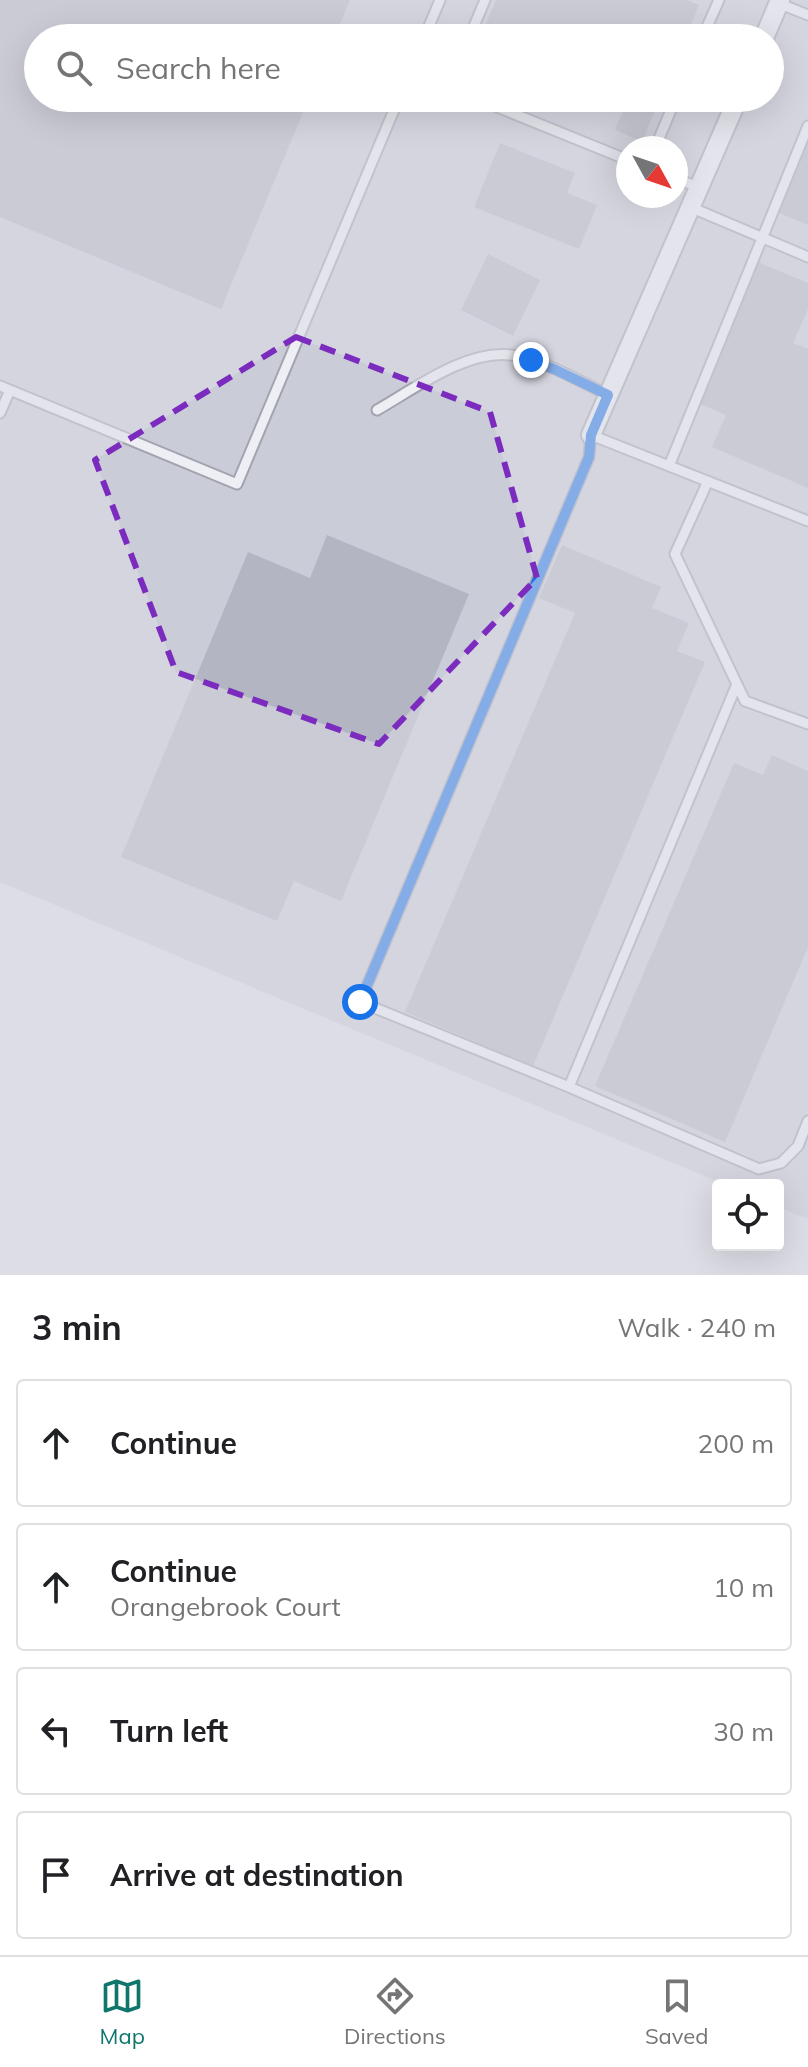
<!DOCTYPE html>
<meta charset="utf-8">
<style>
:root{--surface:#fff;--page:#f6f6f6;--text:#202124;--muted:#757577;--line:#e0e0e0;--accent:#0f766e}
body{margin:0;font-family:Mulish,sans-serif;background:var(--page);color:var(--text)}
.controls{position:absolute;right:24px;bottom:24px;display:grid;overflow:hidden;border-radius:8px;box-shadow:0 8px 32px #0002}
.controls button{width:72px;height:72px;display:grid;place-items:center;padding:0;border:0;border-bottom:2px solid var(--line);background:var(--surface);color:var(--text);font:40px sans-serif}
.compass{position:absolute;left:616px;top:136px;width:72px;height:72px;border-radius:50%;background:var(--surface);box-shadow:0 8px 32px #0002;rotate:130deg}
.stop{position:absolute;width:24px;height:24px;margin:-18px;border:6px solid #1a73e8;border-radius:50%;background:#fff}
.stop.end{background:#1a73e8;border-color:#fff;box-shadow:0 2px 8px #0008}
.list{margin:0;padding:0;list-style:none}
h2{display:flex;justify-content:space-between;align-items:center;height:104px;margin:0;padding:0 32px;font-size:34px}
h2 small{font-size:26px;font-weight:400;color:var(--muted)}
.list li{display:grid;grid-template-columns:52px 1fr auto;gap:24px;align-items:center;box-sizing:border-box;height:128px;margin:0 16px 16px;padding:0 16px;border:2px solid var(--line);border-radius:8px}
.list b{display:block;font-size:30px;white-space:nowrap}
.list p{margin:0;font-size:26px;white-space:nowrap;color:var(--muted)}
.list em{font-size:26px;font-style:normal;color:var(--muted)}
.icon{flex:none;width:44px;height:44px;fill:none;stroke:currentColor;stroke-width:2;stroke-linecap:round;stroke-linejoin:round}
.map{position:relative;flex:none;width:808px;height:1275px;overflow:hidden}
.search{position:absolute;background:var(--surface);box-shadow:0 8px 32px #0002;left:24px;right:24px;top:24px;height:88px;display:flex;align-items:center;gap:20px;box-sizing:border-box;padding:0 28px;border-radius:44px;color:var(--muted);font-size:30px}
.sheet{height:680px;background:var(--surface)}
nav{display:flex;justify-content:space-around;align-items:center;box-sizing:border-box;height:112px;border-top:2px solid var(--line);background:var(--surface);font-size:22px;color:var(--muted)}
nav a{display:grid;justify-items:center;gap:4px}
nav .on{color:var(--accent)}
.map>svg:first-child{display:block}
.built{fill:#caccd7;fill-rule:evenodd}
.building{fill:#b3b6c2}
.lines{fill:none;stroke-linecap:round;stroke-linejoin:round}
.lane-casing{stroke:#a2a3af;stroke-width:13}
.street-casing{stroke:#a2a3af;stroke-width:22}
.lane{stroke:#eeeff4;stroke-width:9}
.street{stroke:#eeeff4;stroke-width:18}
.route{stroke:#1a73e8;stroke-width:10}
.marked{fill:none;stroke:#7b2cbf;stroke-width:6;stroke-dasharray:16 10;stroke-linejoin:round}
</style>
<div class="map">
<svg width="808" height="1275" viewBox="0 0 808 1275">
<rect width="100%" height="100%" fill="#dcdde5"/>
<path class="built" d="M0 0H808V1219L778 1207V1185H726L0 882ZM38 38H770V98H38ZM628 148H676V196H628Z"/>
<path class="building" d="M0 0H350L334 38H38V98H309L221 309 0 217Z
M496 0H687L699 5 685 38H480Z
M620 98H660L642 142 615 130 627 101Z
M808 142V225L779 213Z
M500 143 575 173 567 193 597 205 579 249 474 207Z
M488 254 540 280 513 336 461 310Z
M758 262 808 283V309L793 343 808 349V488L712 447 726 415 698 403Z
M327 535 469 594 341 901 294 881 277 921 121 857 248 552 310 578Z
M562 545 661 587 652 608 689 623 677 651 705 662 533 1066 405 1012 575 613 539 598Z
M772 755 808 771V947L725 1142 595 1086 734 763 763 775Z"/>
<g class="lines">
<defs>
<path id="lane" d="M778 3 808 15
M424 38 440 0
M469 38 485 0
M702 38 719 0
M475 98 628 160
M655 148 676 98
M676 179 699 187
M690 207 808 257
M0 386 237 484 399 98
M377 410C414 389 467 349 511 355 543 359 579 381 608 395
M0 413 10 390
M669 466 808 126
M708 481 675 554 745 701 808 724
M737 684 569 1087 759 1169 781 1163 798 1146 808 1121
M569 1087 360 1002 589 457 591 435 808 521"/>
<path id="street" d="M764 38 780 0
M591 435 738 98"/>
</defs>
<use href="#lane" class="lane-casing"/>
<use href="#street" class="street-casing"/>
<use href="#lane" class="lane"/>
<use href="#street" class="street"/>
</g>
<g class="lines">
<path class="route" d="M360 1002 589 457 591 435 608 395 556 370 531 360"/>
</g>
<path d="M0 0H808V1275H0ZM296 337 490 412 537 578 379 744 176 672 95 460Z" fill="#dcdde5" fill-opacity=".55" fill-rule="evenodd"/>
<path class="marked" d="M296 337 490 412 537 578 379 744 176 672 95 460Z"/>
</svg>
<div class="controls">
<button><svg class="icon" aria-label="locate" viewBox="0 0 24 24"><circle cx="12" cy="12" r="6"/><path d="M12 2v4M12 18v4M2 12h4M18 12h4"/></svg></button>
</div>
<svg class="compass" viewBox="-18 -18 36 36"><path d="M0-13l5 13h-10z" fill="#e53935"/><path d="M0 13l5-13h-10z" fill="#757577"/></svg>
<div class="stop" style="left:360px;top:1002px"></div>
<div class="stop end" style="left:531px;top:360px"></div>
<div class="search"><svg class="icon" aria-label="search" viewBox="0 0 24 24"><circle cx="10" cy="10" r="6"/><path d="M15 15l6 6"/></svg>Search here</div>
</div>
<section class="sheet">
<h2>3 min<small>Walk · 240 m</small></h2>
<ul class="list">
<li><svg class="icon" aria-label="ahead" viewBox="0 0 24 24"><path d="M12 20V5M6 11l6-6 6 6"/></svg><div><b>Continue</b></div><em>200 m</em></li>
<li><svg class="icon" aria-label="ahead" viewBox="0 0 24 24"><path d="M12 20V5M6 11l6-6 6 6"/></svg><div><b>Continue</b><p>Orangebrook Court</p></div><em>10 m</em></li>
<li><svg class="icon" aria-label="left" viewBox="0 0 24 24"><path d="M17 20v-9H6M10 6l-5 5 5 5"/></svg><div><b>Turn left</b></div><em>30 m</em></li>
<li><svg class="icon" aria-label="arrive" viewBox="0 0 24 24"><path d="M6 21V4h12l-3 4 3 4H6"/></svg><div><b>Arrive at destination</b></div></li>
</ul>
</section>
<nav>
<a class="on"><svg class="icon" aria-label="map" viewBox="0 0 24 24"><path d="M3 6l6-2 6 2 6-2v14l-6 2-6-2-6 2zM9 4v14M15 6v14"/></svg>Map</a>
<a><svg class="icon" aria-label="directions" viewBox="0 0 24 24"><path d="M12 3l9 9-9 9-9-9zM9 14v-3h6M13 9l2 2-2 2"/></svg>Directions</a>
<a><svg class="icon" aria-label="saved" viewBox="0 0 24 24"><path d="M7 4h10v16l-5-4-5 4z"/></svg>Saved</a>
</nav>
